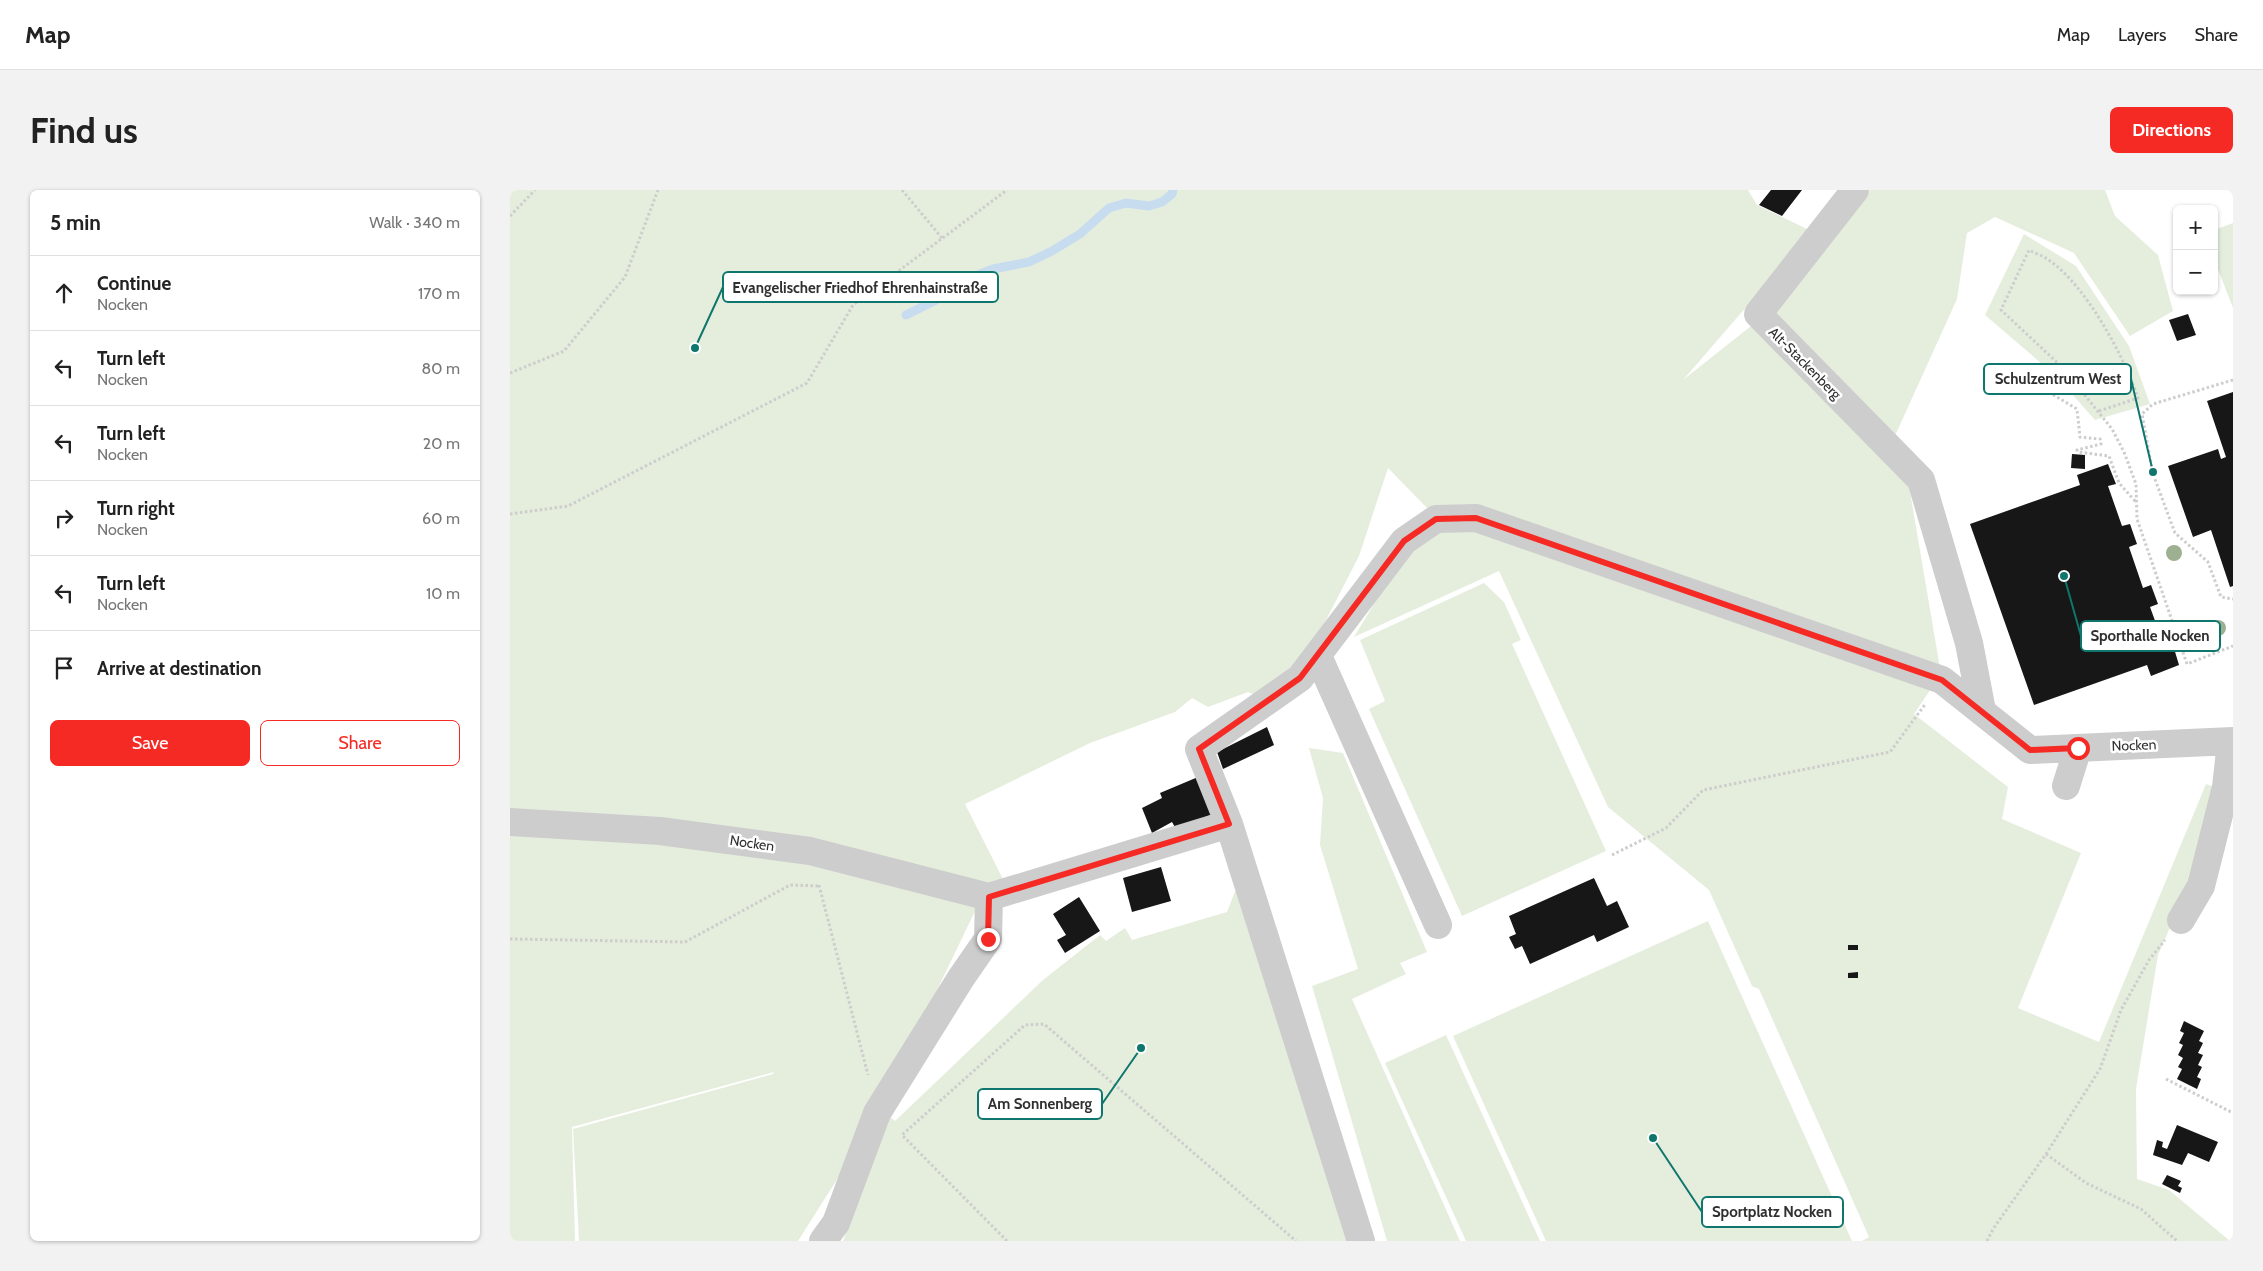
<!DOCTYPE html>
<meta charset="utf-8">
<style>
:root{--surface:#fff;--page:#f2f2f2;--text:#222;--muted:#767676;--line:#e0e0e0;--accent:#f52a24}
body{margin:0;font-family:Cabin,sans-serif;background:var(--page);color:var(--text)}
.controls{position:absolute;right:15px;top:15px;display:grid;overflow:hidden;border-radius:8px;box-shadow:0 1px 4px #0004}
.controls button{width:45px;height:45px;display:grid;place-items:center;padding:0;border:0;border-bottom:1px solid var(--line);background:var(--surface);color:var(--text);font:25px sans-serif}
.stop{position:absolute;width:15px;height:15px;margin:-11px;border:4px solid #f52a24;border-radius:50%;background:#fff}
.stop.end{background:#f52a24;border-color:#fff;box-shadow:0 1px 5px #0008}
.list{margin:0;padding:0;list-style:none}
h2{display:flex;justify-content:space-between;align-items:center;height:65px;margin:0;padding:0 20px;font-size:21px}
h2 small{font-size:16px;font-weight:400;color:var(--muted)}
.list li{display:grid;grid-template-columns:32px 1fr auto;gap:15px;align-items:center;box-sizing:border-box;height:75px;padding:0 20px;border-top:1px solid var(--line)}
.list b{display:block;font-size:19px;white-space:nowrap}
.list p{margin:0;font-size:16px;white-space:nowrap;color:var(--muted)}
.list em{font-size:16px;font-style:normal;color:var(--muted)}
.actions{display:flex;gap:10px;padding:15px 20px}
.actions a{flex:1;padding:11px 0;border:1px solid var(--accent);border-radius:8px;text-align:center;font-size:18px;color:var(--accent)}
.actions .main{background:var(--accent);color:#fff}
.icon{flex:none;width:28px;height:28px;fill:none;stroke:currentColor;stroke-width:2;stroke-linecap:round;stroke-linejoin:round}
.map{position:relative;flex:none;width:1723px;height:1051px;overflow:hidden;border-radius:8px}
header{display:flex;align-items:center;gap:30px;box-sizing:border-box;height:70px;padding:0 25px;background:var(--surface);border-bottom:1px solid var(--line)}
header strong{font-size:24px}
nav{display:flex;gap:28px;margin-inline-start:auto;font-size:18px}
.intro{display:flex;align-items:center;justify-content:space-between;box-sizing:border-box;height:120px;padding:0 30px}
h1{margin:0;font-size:35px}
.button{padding:12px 22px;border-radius:8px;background:var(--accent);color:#fff;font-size:18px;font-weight:700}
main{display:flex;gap:30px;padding:0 30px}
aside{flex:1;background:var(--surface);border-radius:8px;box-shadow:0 1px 4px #0004}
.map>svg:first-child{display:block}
.green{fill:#e5eedd}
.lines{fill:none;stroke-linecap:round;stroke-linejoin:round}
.stream{stroke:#c8dcf0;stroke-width:9}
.building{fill:#171717}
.path{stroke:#cdcdcd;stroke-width:3;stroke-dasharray:2.5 2.5;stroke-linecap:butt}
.minor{stroke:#cdcdcd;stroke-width:28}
.tree{fill:#9db192}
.route{stroke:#f52a24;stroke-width:6}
.labels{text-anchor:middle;stroke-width:5;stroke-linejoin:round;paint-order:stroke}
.street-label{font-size:14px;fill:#303030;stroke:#fff}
.leader{fill:none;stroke:#0f766e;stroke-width:2}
.callout-dot{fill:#0f766e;stroke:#fff;stroke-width:2}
.callout{fill:#fff;stroke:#0f766e;stroke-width:2}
.callout-label{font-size:15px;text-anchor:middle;font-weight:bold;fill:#303030}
</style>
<header>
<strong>Map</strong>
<nav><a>Map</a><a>Layers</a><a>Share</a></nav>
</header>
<div class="intro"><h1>Find us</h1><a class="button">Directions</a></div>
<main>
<aside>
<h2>5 min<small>Walk · 340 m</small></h2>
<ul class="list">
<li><svg class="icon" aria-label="ahead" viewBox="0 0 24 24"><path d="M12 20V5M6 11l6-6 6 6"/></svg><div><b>Continue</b><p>Nocken</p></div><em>170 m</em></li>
<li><svg class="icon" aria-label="left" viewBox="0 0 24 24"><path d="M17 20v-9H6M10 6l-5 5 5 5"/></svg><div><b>Turn left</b><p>Nocken</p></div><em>80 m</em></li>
<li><svg class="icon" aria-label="left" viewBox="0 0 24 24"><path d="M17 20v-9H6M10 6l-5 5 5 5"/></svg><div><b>Turn left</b><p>Nocken</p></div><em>20 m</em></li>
<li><svg class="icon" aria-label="right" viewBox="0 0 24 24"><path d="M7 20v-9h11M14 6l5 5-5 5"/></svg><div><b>Turn right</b><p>Nocken</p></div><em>60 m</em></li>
<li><svg class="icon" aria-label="left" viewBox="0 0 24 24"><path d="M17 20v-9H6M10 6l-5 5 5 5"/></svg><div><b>Turn left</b><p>Nocken</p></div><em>10 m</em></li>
<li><svg class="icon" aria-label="arrive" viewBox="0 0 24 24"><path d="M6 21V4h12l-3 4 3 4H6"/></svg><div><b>Arrive at destination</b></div></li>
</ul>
<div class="actions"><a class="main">Save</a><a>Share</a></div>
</aside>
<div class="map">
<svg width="1723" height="1051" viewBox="0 0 1723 1051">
<rect width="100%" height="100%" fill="#fff"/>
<path class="green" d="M0 0H1238L1247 15 1299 40 1244 108 1173 190 1265 117 1360 0H1595L1605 26 1648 65 1663 121 1620 146 1564 63 1485 27 1457 43 1447 109 1379 259 1397 284 1431 484 1404 524 1498 597 1492 629 1571 663 1508 818 1589 852 1696 594 1707 598 1677 699 1648 765 1626 899 1627 989 1659 1000 1720 1051H1352L1359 1047 1249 799 1242 796 1199 700 1098 617 989 381 844 447 920 321 878 278 849 366 799 463 749 507 738 502 698 517 682 508 665 522 580 553 455 614 497 697 0 622Z
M1723 33V118L1704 69V40Z
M1514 44 1566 76 1619 156 1640 214 1585 230 1546 186 1475 125Z
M974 393 994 412 1011 450 1002 454 1096 661 952 726 859 519 875 511 850 450Z
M799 558 833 563 917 762 890 773 896 784 842 809 950 1051H877L802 796 848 779 810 655 813 608Z
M0 639 301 666 468 715 364 931 288 1051H69L63 939 263 884 264 882 62 937 65 1051H0Z
M726 699 763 745 767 739 853 1051H333L380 927 385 931 533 790 590 745 596 751 615 738 622 750 717 722Z
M1198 731 1342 1051H1036L943 846Z
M936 845 1030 1051H956L875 873Z"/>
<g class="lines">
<path class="stream" d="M396 125 434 106 470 84 483 79 519 72 542 61 570 44 599 18 616 13 639 16 652 12 662 4 663 0"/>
</g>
<path class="building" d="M1261 0H1292L1272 26 1249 15Z
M1678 124 1686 145 1667 151 1659 130Z
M1723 202V396L1720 397 1701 340 1683 347 1658 276 1708 259 1711 269 1716 267 1697 211Z
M1562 264 1575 265V279L1561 278Z
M1598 274 1606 294 1598 296 1612 336 1620 334 1627 354 1619 357 1633 398 1641 395 1648 414 1640 417 1655 458 1663 455 1669 475 1641 486 1637 475 1524 515 1460 334 1570 295 1567 285Z
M757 537 764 555 713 579 707 562Z
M688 587 703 624 666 639 662 632 642 643 632 618 652 608 650 603Z
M651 677 661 711 622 722 613 688Z
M1084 688 1097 716 1107 711 1119 737 1087 752 1084 745 1020 774 1012 756 1005 759 999 747 1006 744 999 726Z
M569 707 590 741 555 763 547 750 556 745 543 724Z
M1338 755H1348V760H1338Z
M1348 782V788H1338V783Z
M1674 831 1694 841 1689 851 1693 853 1688 863 1693 865 1688 875 1692 877 1687 887 1691 889 1687 899 1667 889 1672 879 1668 877 1673 868 1668 865 1673 855 1669 853 1674 843 1670 841Z
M1667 935 1708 952 1699 972 1678 963 1672 975 1643 965 1647 950 1653 952 1652 957 1657 959Z
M1657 985 1671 991 1668 996 1672 998 1670 1003 1652 994Z"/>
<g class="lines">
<path class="path" d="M392 0 432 48
M0 26 25 0
M0 183 54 161 115 87 148 0
M1723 190 1643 214 1632 224 1643 284 1665 343 1698 372 1711 407 1723 409
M1575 204 1538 196 1537 201 1567 219 1570 247 1590 249 1591 254 1567 260 1568 262 1599 266 1609 293 1625 311
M1589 221 1628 208C1614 166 1576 96 1540 71 1534 66 1526 64 1519 60L1491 120 1553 178 1602 239 1614 262 1626 294 1627 329 1677 474 1723 456
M0 324 58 316 297 193 343 115 497 0
M1102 665 1156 638 1193 600 1380 562 1416 513
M309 695 358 885
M0 749 175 752 280 695 309 696
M1656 889 1723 923
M1536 964 1576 993 1631 1019 1667 1051
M497 1051 392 945 515 835 534 834 786 1051
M1477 1051 1483 1039 1536 964 1590 879 1611 820 1639 770 1655 750"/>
<path class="minor" d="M1345 0 1248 124 1411 290 1459 453 1472 521
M808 466 928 735
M1556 596 1568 558
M0 632 150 641 300 661 479 707 719 634 689 559 790 488 894 351 926 329 966 328 1432 490 1520 560 1723 551
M719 634 851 1051
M1671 730 1691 696 1716 597 1721 552
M313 1051 326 1033 367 923 451 788 478 749 479 707"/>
</g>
<g class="tree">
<circle cx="1664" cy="363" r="8"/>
<circle cx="1708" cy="438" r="8"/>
</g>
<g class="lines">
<path class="route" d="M478 749 479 707 719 634 689 559 790 488 894 351 926 329 966 328 1432 490 1520 560 1568 558"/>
</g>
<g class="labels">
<g class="street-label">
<text transform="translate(1295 173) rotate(45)" y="5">Alt-Stackenberg</text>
<text transform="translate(1624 555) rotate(-2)" y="5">Nocken</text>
<text transform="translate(242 653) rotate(8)" y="5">Nocken</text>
</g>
</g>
<path class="leader" d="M185 158L213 97M1643 282L1621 189M1554 386L1571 446M631 858L592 914M1143 948L1192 1022"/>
<g class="callout-dot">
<circle cx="185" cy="158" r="5"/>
<circle cx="1643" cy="282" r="5"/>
<circle cx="1554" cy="386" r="5"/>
<circle cx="631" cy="858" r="5"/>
<circle cx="1143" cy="948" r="5"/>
</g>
<g class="callout">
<rect x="213" y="82" width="275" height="30" rx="5"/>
<rect x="1474" y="174" width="147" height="30" rx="5"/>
<rect x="1571" y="431" width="139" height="30" rx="5"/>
<rect x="468" y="899" width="124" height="30" rx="5"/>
<rect x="1192" y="1007" width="141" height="30" rx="5"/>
</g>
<g class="callout-label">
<text x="350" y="103">Evangelischer Friedhof Ehrenhainstraße</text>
<text x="1548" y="194">Schulzentrum West</text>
<text x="1640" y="451">Sporthalle Nocken</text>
<text x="530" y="919">Am Sonnenberg</text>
<text x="1262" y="1027">Sportplatz Nocken</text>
</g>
</svg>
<div class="controls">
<button>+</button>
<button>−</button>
</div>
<div class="stop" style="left:1568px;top:558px"></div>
<div class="stop end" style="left:478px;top:749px"></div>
</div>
</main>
